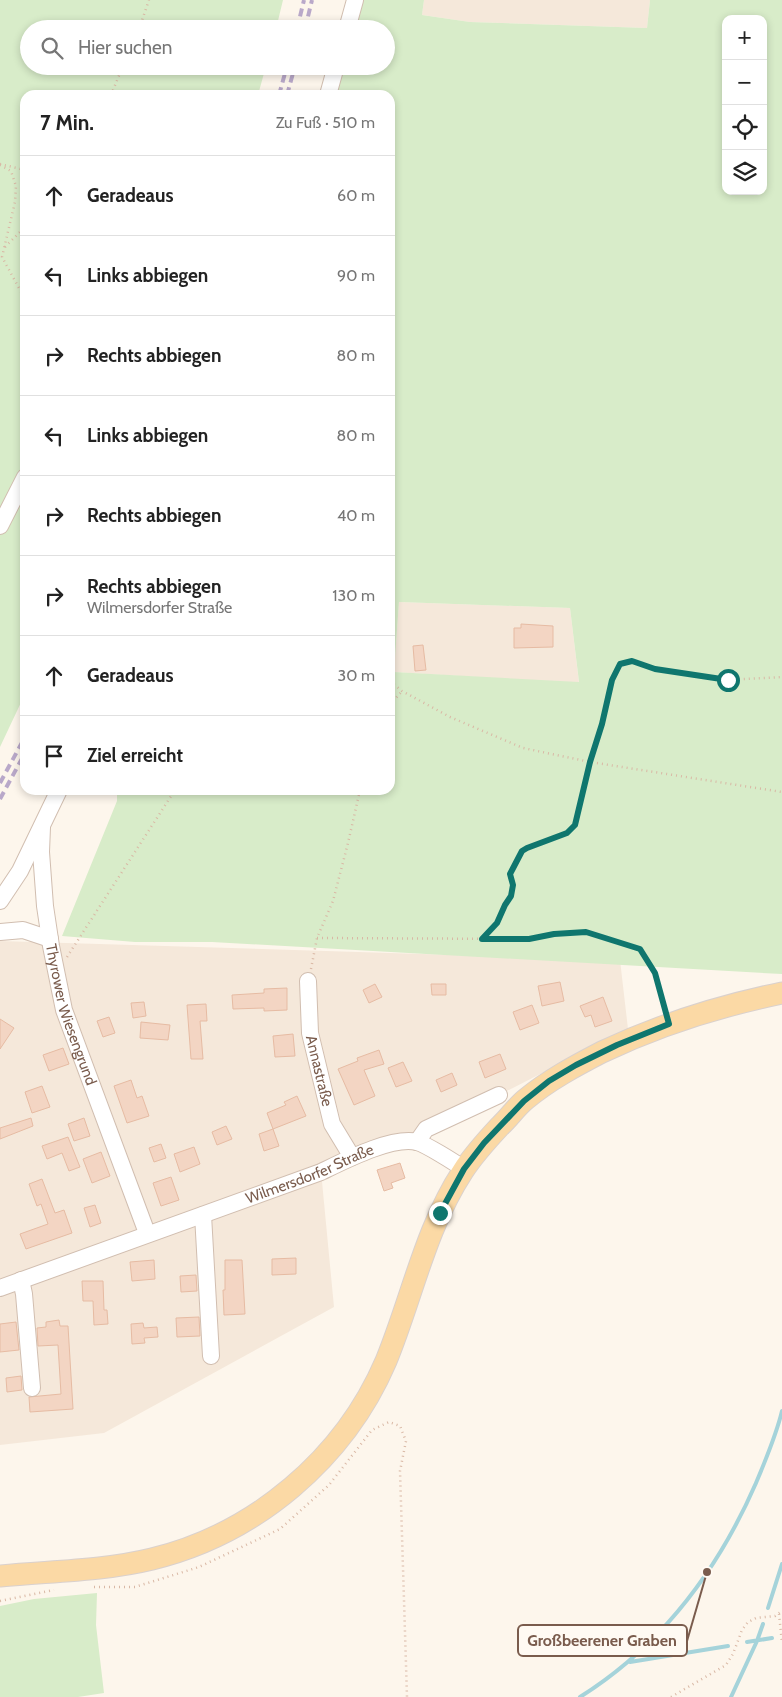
<!DOCTYPE html>
<html lang="de">
<meta charset="utf-8">
<style>
:root{--surface:#fff;--page:#f6f6f6;--text:#222;--muted:#767676;--line:#e0e0e0}
body{margin:0;font-family:Cabin,sans-serif;background:var(--page);color:var(--text)}
.controls{position:absolute;right:15px;top:15px;display:grid;overflow:hidden;border-radius:10px;box-shadow:0 2px 8px #0003}
.controls button{width:45px;height:45px;display:grid;place-items:center;padding:0;border:0;border-bottom:1px solid var(--line);background:var(--surface);color:var(--text);font:25px sans-serif}
.stop{position:absolute;width:15px;height:15px;margin:-11px;border:4px solid #0f766e;border-radius:50%;background:#fff}
.stop.end{background:#0f766e;border-color:#fff;box-shadow:0 1px 5px #0008}
.list{margin:0;padding:0;list-style:none}
h2{display:flex;justify-content:space-between;align-items:center;height:65px;margin:0;padding:0 20px;font-size:21px}
h2 small{font-size:16px;font-weight:400;color:var(--muted)}
.list li{display:grid;grid-template-columns:32px 1fr auto;gap:15px;align-items:center;box-sizing:border-box;height:80px;padding:0 20px;border-top:1px solid var(--line)}
.list b{display:block;font-size:19px;white-space:nowrap}
.list p{margin:0;font-size:16px;white-space:nowrap;color:var(--muted)}
.list em{font-size:16px;font-style:normal;color:var(--muted)}
.icon{flex:none;width:28px;height:28px;fill:none;stroke:currentColor;stroke-width:2;stroke-linecap:round;stroke-linejoin:round}
.map{position:relative;flex:none;width:782px;height:1697px;overflow:hidden}
.search{position:absolute;background:var(--surface);box-shadow:0 2px 8px #0003;left:20px;top:20px;width:375px;height:55px;display:flex;align-items:center;gap:12px;box-sizing:border-box;padding:0 18px;border-radius:28px;color:var(--muted);font-size:19px}
.panel{position:absolute;background:var(--surface);box-shadow:0 2px 8px #0003;left:20px;top:90px;width:375px;height:705px;border-radius:15px}
.map>svg:first-child{display:block}
.residential{fill:#f5e8da}
.green{fill:#d8ecc9;fill-rule:evenodd}
.lines{fill:none;stroke-linecap:round;stroke-linejoin:round}
.stream{stroke:#a5d3da;stroke-width:4}
.building{fill:#f3d5c3;stroke:#e6bba3}
.minor-casing{stroke:#d1beb0;stroke-width:18}
.major-casing{stroke:#dad1cd;stroke-width:23}
.path{stroke:#d9b8a5;stroke-width:2.5;stroke-dasharray:1 4;stroke-linecap:butt}
.minor{stroke:#fff;stroke-width:16}
.major{stroke:#fbd9a5;stroke-width:21}
.rail{stroke:#b9a8c9;stroke-width:4;stroke-dasharray:8 5;stroke-linecap:butt}
.route{stroke:#0f766e;stroke-width:6}
.labels{text-anchor:middle;stroke-width:5;stroke-linejoin:round;paint-order:stroke}
.street-label{font-size:15px;fill:#7a5c4d;stroke:#fffaf3}
.leader{fill:none;stroke:#7a5c4d;stroke-width:2}
.callout-dot{fill:#7a5c4d;stroke:#fffaf3;stroke-width:2}
.callout{fill:#fffaf3;stroke:#7a5c4d;stroke-width:2}
.callout-label{font-size:16px;text-anchor:middle;font-weight:bold;fill:#7a5c4d}
</style>
<div class="map">
<svg width="782" height="1697" viewBox="0 0 782 1697">
<rect width="100%" height="100%" fill="#fdf6ec"/>
<path class="residential" d="M424 0H650L647 28 470 22 422 15Z
M399 602 570 608 579 683 394 672Z
M0 941 620 960 628 1029 499 1095 426 1129 321 1171 334 1307 104 1433 0 1445Z"/>
<path class="green" d="M0 0H283L276 29H29V66H266L258 95H25V694L0 747Z
M359 0H424L422 15 470 22 647 28 650 0H782V974L212 942H135L62 936 117 801V790H390V95H332L340 66H386V29H351ZM726 19H763V191H726ZM399 602 570 608 579 682 394 672Z
M97 1593 96 1625 104 1693 78 1697H0V1606L34 1599Z"/>
<g class="lines">
<path class="stream" d="M768 1608 782 1564
M747 1642 772 1638
M630 1662 728 1646
M580 1697C661 1646 718 1570 756 1483 766 1459 776 1436 782 1411
M731 1697 757 1641 763 1624"/>
</g>
<path class="building" d="M521 624 553 626V647L514 648V628H521Z
M423 645 426 670 415 671 413 646Z
M560 982 564 1001 542 1006 538 986Z
M375 984 382 997 369 1003 363 990Z
M431 984H446V995H432Z
M287 988V1010L264 1011V1008L233 1009 232 995 264 993V989Z
M603 997 612 1021 595 1027 591 1015 585 1017 580 1006Z
M144 1002 146 1016 133 1018 131 1003Z
M206 1004 207 1021H200L203 1059H191L187 1005Z
M532 1005 539 1023 520 1030 513 1012Z
M109 1017 115 1033 103 1037 97 1021Z
M0 1019 14 1028 0 1049Z
M141 1022 170 1025 168 1040 140 1038Z
M293 1034 295 1056 275 1057 273 1036Z
M63 1048 69 1064 49 1071 43 1055Z
M379 1050 384 1064 364 1070 375 1096 354 1105 338 1069 358 1061 357 1058Z
M500 1054 506 1069 485 1078 479 1062Z
M403 1062 412 1081 396 1087 388 1068Z
M452 1073 457 1085 441 1092 436 1080Z
M131 1080 137 1098 142 1096 149 1116 127 1123 114 1086Z
M42 1086 50 1107 32 1113 25 1092Z
M297 1096 306 1116 273 1129 267 1113 286 1105 284 1102Z
M31 1118 33 1126 0 1139V1128Z
M84 1118 90 1136 74 1141 68 1124Z
M226 1126 232 1139 217 1145 212 1132Z
M273 1129 279 1146 264 1151 259 1134Z
M68 1137 80 1167 69 1171 62 1153 47 1159 42 1146Z
M161 1144 166 1158 154 1162 149 1148Z
M194 1147 200 1164 180 1172 174 1154Z
M101 1152 110 1176 92 1183 83 1159Z
M400 1163 405 1178 391 1183 393 1188 384 1191 377 1170Z
M171 1177 179 1200 161 1206 153 1183Z
M42 1179 55 1213 64 1210 72 1233 26 1249 20 1234 48 1224 41 1204 37 1206 29 1184Z
M95 1205 101 1223 90 1227 84 1208Z
M296 1258V1274L272 1275V1259Z
M154 1260 155 1279 132 1281 130 1262Z
M225 1260H242L245 1314 224 1315 223 1290H225Z
M196 1275 197 1291 181 1292 180 1276Z
M82 1281H103L104 1310H107L108 1324 94 1325 93 1301H83Z
M199 1317 200 1336 177 1337 176 1318Z
M59 1320 60 1326H68L73 1409 30 1412 29 1397 61 1394 58 1345 38 1346 37 1328 46 1327V1322Z
M16 1322 19 1350 0 1352V1324Z
M143 1323 144 1328 157 1327 158 1337 144 1338 145 1343 132 1344 131 1324Z
M21 1376 22 1390 7 1392 6 1378Z"/>
<g class="lines">
<defs>
<g id="minor">
<path d="M347 29 355 0"/>
<path d="M328 95 336 66"/>
<path d="M0 526 25 477"/>
<path id="s1" d="M42 827 41 852 45 906 51 946 64 1010 147 1233"/>
<path d="M0 901 20 871 59 790"/>
<path d="M0 932 23 930 50 939"/>
<path id="s2" d="M308 981 310 1033 332 1124 352 1157"/>
<path d="M417 1142 426 1129 499 1095"/>
<path d="M203 1215 211 1356"/>
<path d="M21 1280 24 1294 32 1388"/>
<path id="s3" d="M0 1288 321 1172C344 1161 392 1136 417 1142 427 1145 454 1162 464 1169"/>
</g>
<path id="major" d="M0 1576C51 1571 103 1571 152 1559 255 1534 344 1459 386 1361 412 1298 425 1229 463 1171 474 1154 487 1140 500 1126 509 1118 516 1107 526 1099 549 1080 575 1066 602 1052 659 1025 719 1006 782 993"/>
</defs>
<use href="#minor" class="minor-casing"/>
<use href="#major" class="major-casing"/>
<path class="path" d="M139 29 149 0
M111 95 123 66
M0 164 25 170
M0 165 11 171 16 186 15 202 2 257 25 299
M5 247 25 227
M390 681 402 691 450 717 523 748 590 762 782 792
M390 705 402 691
M317 938 529 939 554 934 586 932 640 949 655 973 665 1008
M482 939 497 923 505 905 511 897 513 885 510 874 522 851 527 848 567 833 575 825 590 762 602 724 612 680 620 664 632 661 655 669 728 680 782 677
M67 957 175 790
M311 969 317 938 333 901 348 843 360 790
M94 1587H135L199 1567 280 1529 329 1485 372 1430 389 1422 400 1426 406 1441 400 1471 407 1697
M0 1601 54 1590
M779 1614 782 1643
M671 1697 726 1665 733 1654 742 1630 748 1622 756 1618 775 1616 782 1611"/>
<use href="#minor" class="minor"/>
<use href="#major" class="major"/>
<path class="rail" d="M297 29 304 0
M305 29 312 0
M279 95 287 66
M287 95 295 66
M0 783 25 737
M0 799 25 753"/>
</g>
<g class="lines">
<path class="route" d="M440 1213 464 1169 484 1143 524 1101 549 1081 576 1065 617 1045 669 1024 655 973 640 949 586 932 554 934 529 939H482L497 923 505 905 511 896 513 885 510 874 522 851 527 848 567 833 575 825 590 762 602 724 612 680 620 664 632 661 655 669 728 680"/>
</g>
<g class="labels">
<g class="street-label">
<text dy="5" stroke="none"><textPath href="#s1" startOffset="191">Thyrower Wiesengrund</textPath></text>
<text dy="5" stroke="none"><textPath href="#s2" startOffset="91">Annastraße</textPath></text>
<text dy="5" stroke="none"><textPath href="#s3" startOffset="330">Wilmersdorfer Straße</textPath></text>
</g>
</g>
<path class="leader" d="M707 1572L687 1641"/>
<circle class="callout-dot" cx="707" cy="1572" r="5"/>
<rect class="callout" x="518" y="1625" width="169" height="31" rx="5"/>
<g class="callout-label">
<text x="602" y="1646">Großbeerener Graben</text>
</g>
</svg>
<div class="controls">
<button>+</button>
<button>−</button>
<button><svg class="icon" aria-label="locate" viewBox="0 0 24 24"><circle cx="12" cy="12" r="6"/><path d="M12 2v4M12 18v4M2 12h4M18 12h4"/></svg></button>
<button><svg class="icon" aria-label="layers" viewBox="0 0 24 24"><path d="M12 4l9 5-9 5-9-5zM3 14l9 5 9-5"/></svg></button>
</div>
<div class="stop" style="left:728px;top:680px"></div>
<div class="stop end" style="left:440px;top:1213px"></div>
<div class="search"><svg class="icon" aria-label="search" viewBox="0 0 24 24"><circle cx="10" cy="10" r="6"/><path d="M15 15l6 6"/></svg>Hier suchen</div>
<section class="panel">
<h2>7 Min.<small>Zu Fuß · 510 m</small></h2>
<ul class="list">
<li><svg class="icon" aria-label="ahead" viewBox="0 0 24 24"><path d="M12 20V5M6 11l6-6 6 6"/></svg><div><b>Geradeaus</b></div><em>60 m</em></li>
<li><svg class="icon" aria-label="left" viewBox="0 0 24 24"><path d="M17 20v-9H6M10 6l-5 5 5 5"/></svg><div><b>Links abbiegen</b></div><em>90 m</em></li>
<li><svg class="icon" aria-label="right" viewBox="0 0 24 24"><path d="M7 20v-9h11M14 6l5 5-5 5"/></svg><div><b>Rechts abbiegen</b></div><em>80 m</em></li>
<li><svg class="icon" aria-label="left" viewBox="0 0 24 24"><path d="M17 20v-9H6M10 6l-5 5 5 5"/></svg><div><b>Links abbiegen</b></div><em>80 m</em></li>
<li><svg class="icon" aria-label="right" viewBox="0 0 24 24"><path d="M7 20v-9h11M14 6l5 5-5 5"/></svg><div><b>Rechts abbiegen</b></div><em>40 m</em></li>
<li><svg class="icon" aria-label="right" viewBox="0 0 24 24"><path d="M7 20v-9h11M14 6l5 5-5 5"/></svg><div><b>Rechts abbiegen</b><p>Wilmersdorfer Straße</p></div><em>130 m</em></li>
<li><svg class="icon" aria-label="ahead" viewBox="0 0 24 24"><path d="M12 20V5M6 11l6-6 6 6"/></svg><div><b>Geradeaus</b></div><em>30 m</em></li>
<li><svg class="icon" aria-label="arrive" viewBox="0 0 24 24"><path d="M6 21V4h12l-3 4 3 4H6"/></svg><div><b>Ziel erreicht</b></div></li>
</ul>
</section>
</div>
